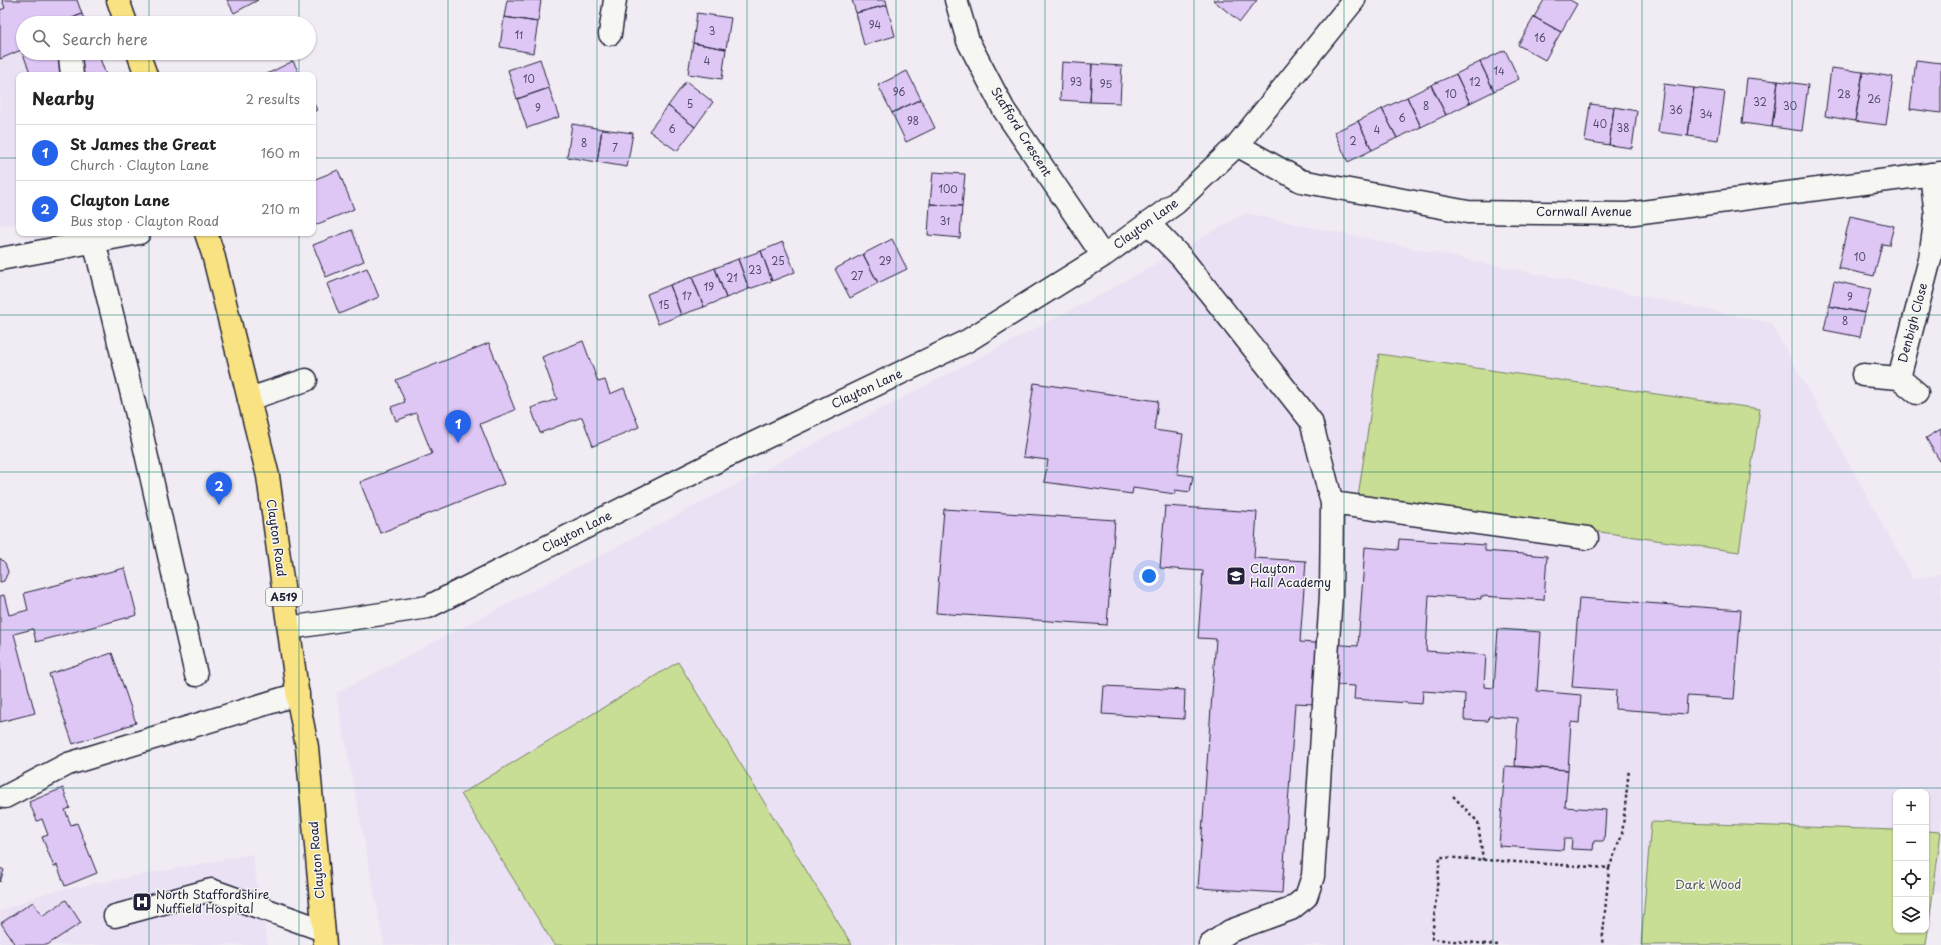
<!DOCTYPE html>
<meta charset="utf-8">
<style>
:root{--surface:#fff;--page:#f6f6f6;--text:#222;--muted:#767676;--line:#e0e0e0;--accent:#2563eb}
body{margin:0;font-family:"Playpen Sans",sans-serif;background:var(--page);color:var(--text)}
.controls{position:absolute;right:12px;bottom:12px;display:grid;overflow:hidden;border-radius:8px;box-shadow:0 1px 3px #0004}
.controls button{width:36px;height:36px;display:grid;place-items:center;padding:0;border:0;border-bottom:1px solid var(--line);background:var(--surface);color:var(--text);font:20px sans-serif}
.you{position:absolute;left:1149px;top:576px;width:14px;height:14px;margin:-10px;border:3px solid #fff;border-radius:50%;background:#1a73e8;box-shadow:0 0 0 6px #1a73e833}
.badge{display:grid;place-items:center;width:26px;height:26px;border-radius:50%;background:var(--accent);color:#fff;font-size:13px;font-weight:700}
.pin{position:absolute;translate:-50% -33px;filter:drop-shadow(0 1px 2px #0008)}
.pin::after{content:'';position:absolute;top:21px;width:14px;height:12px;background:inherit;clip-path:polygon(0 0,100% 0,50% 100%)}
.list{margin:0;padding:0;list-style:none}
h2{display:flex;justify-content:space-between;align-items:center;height:52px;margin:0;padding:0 16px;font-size:17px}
h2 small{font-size:13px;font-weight:400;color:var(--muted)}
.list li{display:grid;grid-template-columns:26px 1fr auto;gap:12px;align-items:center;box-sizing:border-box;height:56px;padding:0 16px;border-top:1px solid var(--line)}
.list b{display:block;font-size:15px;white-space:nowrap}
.list p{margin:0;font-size:13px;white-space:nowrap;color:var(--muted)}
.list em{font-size:13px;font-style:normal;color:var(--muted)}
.icon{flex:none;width:22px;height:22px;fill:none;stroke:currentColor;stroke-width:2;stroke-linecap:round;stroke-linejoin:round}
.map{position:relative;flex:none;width:1941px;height:945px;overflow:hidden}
.search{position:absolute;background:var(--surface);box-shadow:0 1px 3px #0004;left:16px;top:16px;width:300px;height:44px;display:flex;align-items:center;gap:10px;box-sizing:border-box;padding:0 14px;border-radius:22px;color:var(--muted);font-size:15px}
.panel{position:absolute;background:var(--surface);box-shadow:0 1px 3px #0004;left:16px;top:72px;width:300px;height:164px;border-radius:8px}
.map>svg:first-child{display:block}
.built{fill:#ebe1f4}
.green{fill:#c8de94;stroke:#758068}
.building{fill:#dec6f5;stroke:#22223b}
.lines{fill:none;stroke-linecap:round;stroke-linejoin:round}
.minor-casing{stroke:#22223b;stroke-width:25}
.major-casing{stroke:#22223b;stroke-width:25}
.path{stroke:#22223b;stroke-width:2.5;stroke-dasharray:3 3;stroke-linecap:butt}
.minor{stroke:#f6f6f2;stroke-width:22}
.major{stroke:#f8e281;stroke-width:22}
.grid{fill:none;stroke:#0f766e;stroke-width:1;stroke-opacity:0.55}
.labels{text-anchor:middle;stroke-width:3;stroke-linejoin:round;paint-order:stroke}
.number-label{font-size:10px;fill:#514b6a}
.shield{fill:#f6f6f2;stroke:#626272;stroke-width:1}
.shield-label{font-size:11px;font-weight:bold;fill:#22223b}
.street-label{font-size:12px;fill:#22223b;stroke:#f6f6f2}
.poi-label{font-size:12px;fill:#22223b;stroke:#f6f6f2;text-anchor:start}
.park-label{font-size:12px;fill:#545a56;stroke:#f6f6f2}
</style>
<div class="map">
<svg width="1941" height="945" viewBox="0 0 1941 945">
<rect width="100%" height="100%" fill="#f1ecf3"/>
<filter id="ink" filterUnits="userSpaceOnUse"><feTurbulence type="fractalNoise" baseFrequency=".025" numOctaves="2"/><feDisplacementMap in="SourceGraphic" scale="8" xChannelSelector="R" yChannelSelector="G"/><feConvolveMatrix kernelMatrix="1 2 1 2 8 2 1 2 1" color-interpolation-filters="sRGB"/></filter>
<g filter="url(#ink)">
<path class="built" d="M0 0H77L86 23H23V53H98L106 75H19V223L0 226Z
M1245 213 1771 323 1913 579 1941 574V893L1926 892V792H1896V889L1679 945H384L336 693 1107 291Z
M252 854 268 945H0V911L45 893Z"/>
<path class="green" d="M1379 354 1760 409 1739 552 1358 497Z
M678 662 852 945H554L461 794Z
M1651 822 1896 830V930H1926V831L1941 832 1926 945H1641Z"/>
<path class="building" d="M2 0H77L82 14 60 23H23V38L18 41 21 50 0 59V10L5 8Z
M227 0H258L234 13Z
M507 0H541L538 22 504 17Z
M852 0H886L887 5 856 13Z
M1213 0H1257L1240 22Z
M1544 0H1570L1577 4 1561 32 1534 17Z
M887 5 895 36 864 45 856 13Z
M697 13 731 18 726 49 693 43Z
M82 14 86 23H60Z
M504 17 538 22 533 53 500 47Z
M1534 17 1561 32 1545 60 1518 45Z
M23 38V53H98L106 75H31L18 41Z
M693 43 726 49 722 79 688 74Z
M1505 50 1519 79 1494 91 1480 62Z
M540 59 549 88 517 99 508 70Z
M1916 60 1941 63V113L1910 109Z
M293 61 300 75H265Z
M1062 62 1092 64 1090 102 1060 100Z
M1480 62 1494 91 1470 103 1456 74Z
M1092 64 1122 66 1120 103 1090 102Z
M1831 68 1863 72 1855 121 1825 116Z
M907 71 921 99 892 113 878 85Z
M1863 72 1893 77 1886 125 1855 121Z
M1456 74 1470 103 1446 115 1431 85Z
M1747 78 1778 81 1772 127 1742 123Z
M686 81 713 102 695 127 668 106Z
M1778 81 1808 85 1802 131 1772 127Z
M1664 84 1694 88 1688 136 1658 132Z
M1431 85 1446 115 1421 127 1407 97Z
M549 88 559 117 527 128 517 99Z
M1694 88 1725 92 1718 140 1688 136Z
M1407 97 1421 127 1397 138 1382 109Z
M921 99 935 128 906 142 892 113Z
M313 102 317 110 313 112Z
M1590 104 1614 107 1609 145 1585 141Z
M668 106 695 127 677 151 649 131Z
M1614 107 1637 111 1632 148 1609 145Z
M1382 109 1397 138 1372 150 1358 121Z
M1358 121 1372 150 1348 162 1334 132Z
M572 124 602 129 597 162 567 157Z
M602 129 633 133 627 167 597 162Z
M338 170 354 209 313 226V180Z
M933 172 965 174 962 206 930 204Z
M930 204 962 206 960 238 928 235Z
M1850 216 1894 226 1889 245 1882 244 1874 276 1838 268Z
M352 230 364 261 326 277 313 245Z
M892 239 907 269 878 283 863 254Z
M783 242 795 272 772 281 761 251Z
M761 251 772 281 749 289 738 259Z
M863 254 878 283 850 298 835 269Z
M738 259 749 289 726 298 715 268Z
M367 268 379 297 339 314 327 284Z
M715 268 726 298 704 307 692 277Z
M692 277 704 307 681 315 670 285Z
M1834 281 1871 289 1865 313 1829 306Z
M670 285 681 315 658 324 647 294Z
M1829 306 1865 313 1860 337 1824 330Z
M583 341 598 382 605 380 610 394 624 388 639 427 593 446 582 417 540 433 531 408 557 399 542 357Z
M489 343 515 410 480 424 504 484 380 533 360 482 432 454 416 413 396 421 391 407 405 402 396 380Z
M1034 383 1158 401 1154 430 1183 434 1177 474 1193 476 1190 492 1175 490V494L1133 488 1132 494 1044 482 1048 460 1023 457Z
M1941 429V463L1926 438Z
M1165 506 1257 512 1254 558 1306 561 1300 642 1358 646 1365 547 1398 550 1399 539 1485 545V551L1547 556 1544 600 1481 596V599L1429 595 1426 651 1486 655 1484 687 1494 688 1498 629 1541 632 1537 691 1581 695 1579 723 1571 722 1568 770 1515 766 1518 718 1489 716 1488 721 1464 720 1465 694 1423 691 1422 704 1354 699 1355 686 1315 684 1314 704 1295 703 1282 893 1198 888 1216 639 1198 638 1203 571 1160 568Z
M944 509 1115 520 1107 625 936 613Z
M0 558 5 563 8 572 4 581 0 582Z
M125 568 137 615 36 642 33 629 14 634 35 713 0 722V596L4 595 9 615 28 610 24 593Z
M1579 598 1741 610 1734 699 1687 696 1686 714 1615 709 1616 690 1572 687Z
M112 653 136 723 73 744 49 674Z
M1104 686 1185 690 1184 719 1102 714Z
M1505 766 1568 770 1565 807 1606 810 1604 841H1594L1593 850 1571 849 1572 839H1564L1563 850 1499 846Z
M63 788 70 808 65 810 71 825 77 823 97 873 65 886 57 865 54 867 42 837 48 835 42 819 37 821 29 802Z
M0 868 4 870 0 882Z
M66 900 81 923 47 945H15L1 923 33 902 42 916Z"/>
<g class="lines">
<defs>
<path id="minor" d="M956 0 968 41 1004 110 1103 256
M610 34 615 0
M72 75 70 57 73 53
M1237 145 1301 181 1468 212 1627 214 1941 173
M1148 223 1182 258 1311 421 1332 503 1331 595 1313 876 1306 897 1291 909 1230 931 1210 945
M94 241 141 431 196 675
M0 259 139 233
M1863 375 1899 378 1917 393
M1899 378 1930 259 1936 215 1931 174
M249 399 306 380
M1332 503 1587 538
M289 628 428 607 725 457 967 341 1103 256 1176 203 1237 145 1354 0
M5 797 68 764 298 694
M115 916 211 890 323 930"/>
<path id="major" d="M118 0 126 23
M138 53 146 75
M206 233 213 254 268 476 299 705 307 747 325 945"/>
</defs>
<use href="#minor" class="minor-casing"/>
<use href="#major" class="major-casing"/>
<path class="path" d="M1453 796 1478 822 1483 860
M1609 868 1622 835 1629 769
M1498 945 1432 939 1440 857 1609 868 1602 945"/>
<use href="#minor" class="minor"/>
<use href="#major" class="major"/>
</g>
</g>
<path class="grid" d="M149 0V23M299 0V23M448 0V945M597 0V945M747 0V945M896 0V945M1045 0V945M1194 0V945M1344 0V945M1493 0V945M1642 0V945M1792 0V945M149 53V75M299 53V75M0 158H19M313 158H1941M149 233V945M299 233V945M0 315H1941M0 472H1941M0 630H1941M0 788H1941"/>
<defs>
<symbol id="school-square" viewBox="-11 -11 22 22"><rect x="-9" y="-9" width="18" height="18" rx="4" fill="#22223b" stroke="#f6f6f2"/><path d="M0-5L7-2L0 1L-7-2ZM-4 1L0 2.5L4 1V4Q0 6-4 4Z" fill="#fff"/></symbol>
<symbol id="hospital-square" viewBox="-11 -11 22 22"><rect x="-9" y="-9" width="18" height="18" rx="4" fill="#22223b" stroke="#f6f6f2"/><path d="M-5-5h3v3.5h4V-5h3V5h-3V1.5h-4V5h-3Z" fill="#fff"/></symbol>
</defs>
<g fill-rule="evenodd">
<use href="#school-square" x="1225" y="565" width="22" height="22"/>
<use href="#hospital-square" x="131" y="891" width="22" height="22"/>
</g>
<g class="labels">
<g class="number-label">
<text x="875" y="29">94</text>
<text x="712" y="35">3</text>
<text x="519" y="39">11</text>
<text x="1540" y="42">16</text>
<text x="707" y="65">4</text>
<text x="1499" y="75">14</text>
<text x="529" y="83">10</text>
<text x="1076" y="86">93</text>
<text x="1475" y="86">12</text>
<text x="1106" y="88">95</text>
<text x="899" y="96">96</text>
<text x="1451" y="98">10</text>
<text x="1844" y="98">28</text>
<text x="1874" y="103">26</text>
<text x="1760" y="106">32</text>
<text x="690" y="108">5</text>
<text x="1426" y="110">8</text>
<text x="1790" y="110">30</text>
<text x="538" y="112">9</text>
<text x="1676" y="114">36</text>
<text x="1706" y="118">34</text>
<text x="1402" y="122">6</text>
<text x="913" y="125">98</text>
<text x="1600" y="128">40</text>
<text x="1623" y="132">38</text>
<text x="672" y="133">6</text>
<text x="1377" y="134">4</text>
<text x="1353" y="145">2</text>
<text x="584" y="147">8</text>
<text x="615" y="152">7</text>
<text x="948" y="193">100</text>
<text x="945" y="225">31</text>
<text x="1860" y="261">10</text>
<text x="778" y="265">25</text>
<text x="885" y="265">29</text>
<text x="755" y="274">23</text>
<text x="857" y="280">27</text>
<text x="732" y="282">21</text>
<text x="709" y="291">19</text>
<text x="687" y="300">17</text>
<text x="1850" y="301">9</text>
<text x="664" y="309">15</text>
<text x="1845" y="325">8</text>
</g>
<rect class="shield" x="266" y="588" width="36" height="18" rx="3"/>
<g class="shield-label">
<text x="284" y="601">A519</text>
</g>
<g class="street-label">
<text transform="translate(1021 132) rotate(58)" y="4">Stafford Crescent</text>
<text x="1584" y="216">Cornwall Avenue</text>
<text transform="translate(1146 224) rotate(-36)" y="4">Clayton Lane</text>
<text transform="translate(1913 323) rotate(-75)" y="4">Denbigh Close</text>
<text transform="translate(867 389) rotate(-25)" y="4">Clayton Lane</text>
<text transform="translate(577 532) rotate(-27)" y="4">Clayton Lane</text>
<text transform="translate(276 538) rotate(82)" y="4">Clayton Road</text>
<text transform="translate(317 860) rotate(-95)" y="4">Clayton Road</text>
</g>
<g class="poi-label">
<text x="1250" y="573">Clayton<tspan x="1250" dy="14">Hall Academy</tspan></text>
<text x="156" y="899">North Staffordshire<tspan x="156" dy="14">Nuffield Hospital</tspan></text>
</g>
<g class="park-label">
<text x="1708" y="889">Dark Wood</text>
</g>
</g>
</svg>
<div class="controls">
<button>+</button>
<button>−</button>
<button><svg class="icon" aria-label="locate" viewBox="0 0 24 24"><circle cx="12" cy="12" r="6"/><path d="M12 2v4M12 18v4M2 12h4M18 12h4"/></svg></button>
<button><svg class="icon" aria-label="layers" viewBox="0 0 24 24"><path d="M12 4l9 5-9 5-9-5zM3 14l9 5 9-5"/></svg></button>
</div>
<div class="you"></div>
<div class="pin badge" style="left:458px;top:443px">1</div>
<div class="pin badge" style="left:219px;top:505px">2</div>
<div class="search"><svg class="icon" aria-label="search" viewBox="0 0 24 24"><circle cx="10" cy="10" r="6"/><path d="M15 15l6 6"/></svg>Search here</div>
<section class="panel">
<h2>Nearby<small>2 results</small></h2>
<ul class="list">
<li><span class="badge">1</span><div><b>St James the Great</b><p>Church · Clayton Lane</p></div><em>160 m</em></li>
<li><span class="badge">2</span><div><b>Clayton Lane</b><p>Bus stop · Clayton Road</p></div><em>210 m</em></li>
</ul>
</section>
</div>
